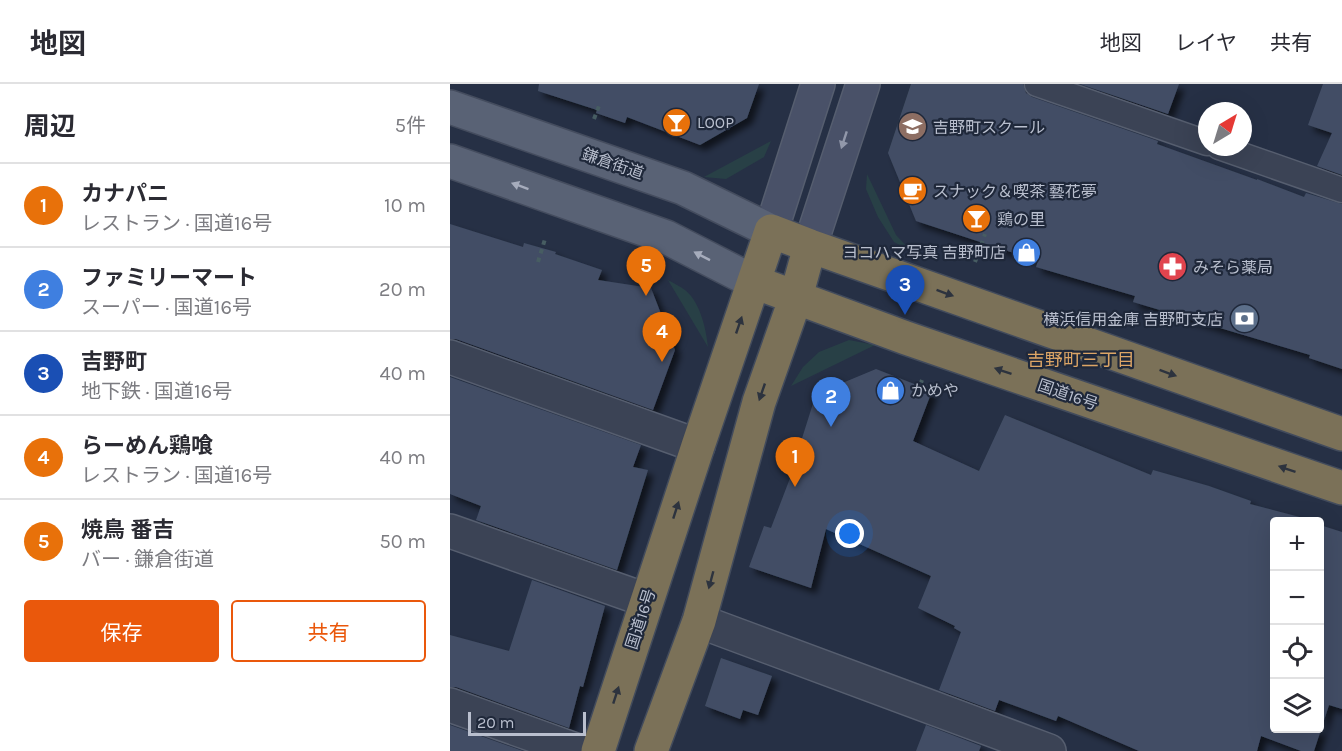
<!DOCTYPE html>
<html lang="ja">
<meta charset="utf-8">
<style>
:root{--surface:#fff;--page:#f2f2f3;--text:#2b2b33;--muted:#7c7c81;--line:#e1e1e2;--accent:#ea580c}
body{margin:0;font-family:Karla,"Noto Sans JP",sans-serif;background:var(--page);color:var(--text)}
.controls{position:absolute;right:18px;bottom:18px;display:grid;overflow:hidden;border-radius:6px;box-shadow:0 6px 24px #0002}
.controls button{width:54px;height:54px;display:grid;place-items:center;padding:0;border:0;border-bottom:2px solid var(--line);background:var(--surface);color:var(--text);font:30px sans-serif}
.compass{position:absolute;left:748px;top:18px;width:54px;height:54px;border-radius:50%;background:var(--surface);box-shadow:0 6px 24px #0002;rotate:38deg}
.scale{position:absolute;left:18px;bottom:15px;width:118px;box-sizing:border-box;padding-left:6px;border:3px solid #b9bfce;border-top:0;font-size:16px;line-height:21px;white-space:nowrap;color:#b9bfce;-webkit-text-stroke:4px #1f283a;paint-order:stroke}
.you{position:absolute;left:400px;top:450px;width:21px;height:21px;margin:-15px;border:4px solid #fff;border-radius:50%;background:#1a73e8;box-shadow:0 0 0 9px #1a73e833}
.badge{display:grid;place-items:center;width:39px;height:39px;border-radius:50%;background:var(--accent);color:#fff;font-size:20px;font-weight:700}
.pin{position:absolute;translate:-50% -50px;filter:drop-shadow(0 2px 3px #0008)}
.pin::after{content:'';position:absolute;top:32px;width:21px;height:18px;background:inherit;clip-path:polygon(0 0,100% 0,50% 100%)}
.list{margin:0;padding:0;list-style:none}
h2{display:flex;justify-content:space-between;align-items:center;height:78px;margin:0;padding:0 24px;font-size:26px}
h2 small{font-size:20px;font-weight:400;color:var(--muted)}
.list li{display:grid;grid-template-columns:39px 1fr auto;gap:18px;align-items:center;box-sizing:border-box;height:84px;padding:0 24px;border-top:2px solid var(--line)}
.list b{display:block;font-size:22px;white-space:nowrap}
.list p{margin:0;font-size:20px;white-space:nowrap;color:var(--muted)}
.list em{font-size:20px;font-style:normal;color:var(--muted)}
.actions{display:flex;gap:12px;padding:18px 24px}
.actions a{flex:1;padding:14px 0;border:2px solid var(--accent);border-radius:6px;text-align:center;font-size:21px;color:var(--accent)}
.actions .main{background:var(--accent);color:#fff}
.icon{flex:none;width:33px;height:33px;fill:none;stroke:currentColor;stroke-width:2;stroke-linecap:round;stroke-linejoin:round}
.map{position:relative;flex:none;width:892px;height:667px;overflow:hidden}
header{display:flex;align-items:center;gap:36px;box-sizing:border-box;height:84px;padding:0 30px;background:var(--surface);border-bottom:2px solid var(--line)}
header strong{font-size:28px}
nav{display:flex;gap:33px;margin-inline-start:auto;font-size:21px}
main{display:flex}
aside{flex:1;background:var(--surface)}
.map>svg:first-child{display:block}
.green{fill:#284046}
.building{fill:#424e65;filter:url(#shadow)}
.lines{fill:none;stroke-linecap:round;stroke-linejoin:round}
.lane-casing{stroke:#565e6f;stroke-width:27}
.street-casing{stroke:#565e6f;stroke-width:36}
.secondary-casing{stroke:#565e6f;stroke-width:36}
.primary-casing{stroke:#444c5e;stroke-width:36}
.highway-casing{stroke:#424b5c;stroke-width:36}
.path{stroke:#475d62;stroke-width:4;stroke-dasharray:4.5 4.5;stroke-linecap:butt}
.lane{stroke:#3b4355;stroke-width:24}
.street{stroke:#3b4355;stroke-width:33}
.secondary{stroke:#495168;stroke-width:33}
.primary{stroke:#596275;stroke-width:33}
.highway{stroke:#7b7158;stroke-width:33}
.oneway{fill:#9298aa}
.oneway2{fill:#a6acbc}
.oneway3{fill:#2d333e}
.labels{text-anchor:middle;stroke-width:4.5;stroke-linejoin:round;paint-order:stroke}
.poi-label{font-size:16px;fill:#b9bfce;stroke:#1f283a;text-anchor:start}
.street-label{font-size:16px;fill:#b9bfce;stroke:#1f283a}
.neighbourhood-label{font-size:18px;fill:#dca566;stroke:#1f283a}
</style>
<header>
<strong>地図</strong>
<nav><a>地図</a><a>レイヤ</a><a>共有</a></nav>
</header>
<main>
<aside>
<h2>周辺<small>5件</small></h2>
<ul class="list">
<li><span class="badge" style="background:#e8710a">1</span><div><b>カナパニ</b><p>レストラン · 国道16号</p></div><em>10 m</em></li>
<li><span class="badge" style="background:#3f7fe0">2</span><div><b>ファミリーマート</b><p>スーパー · 国道16号</p></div><em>20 m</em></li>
<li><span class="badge" style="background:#1a4fb4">3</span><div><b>吉野町</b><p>地下鉄 · 国道16号</p></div><em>40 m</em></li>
<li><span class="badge" style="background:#e8710a">4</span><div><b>らーめん鶏喰</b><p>レストラン · 国道16号</p></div><em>40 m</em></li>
<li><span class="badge" style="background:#e8710a">5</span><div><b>焼鳥 番吉</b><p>バー · 鎌倉街道</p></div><em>50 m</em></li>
</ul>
<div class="actions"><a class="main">保存</a><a>共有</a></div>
</aside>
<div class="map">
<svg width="892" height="667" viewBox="0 0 892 667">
<defs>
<filter id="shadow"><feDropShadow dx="5.5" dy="5.5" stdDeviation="3" flood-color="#0009"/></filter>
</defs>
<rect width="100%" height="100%" fill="#263045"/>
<path class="green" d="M321 57 314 73 276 95 254 93Z
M417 90 446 151 460 166 444 158 428 133 416 105Z
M218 196C223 199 230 202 235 206 250 218 256 244 258 263Z
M399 256 425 261 341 302 353 283 369 268Z"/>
<path class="building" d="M89 0H309L297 34 250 61 177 33 175 39 146 29 147 26 88 7Z
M461 0H573L576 9 582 13 708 57 707 60 807 96V95L854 113 856 109 892 120V285L859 274 860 271 683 218 685 212 586 183 588 177 466 137 438 69Z
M630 0H729L718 30Z
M873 0H892V91L867 82 882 49 858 41Z
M0 140 73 163 74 159 106 168 105 170 152 186 148 196 201 204 225 266 203 326 6 255H0Z
M426 285 482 307 463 357 529 387 555 331 701 391 703 386 759 402 801 417 800 420 857 435V437L860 438H825V645H870V441L892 448V625L879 621 864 667H851L811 652 807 667H689L608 632 606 637 549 616 545 627 489 606 511 548 504 544 505 542 468 524 481 492 376 445 361 504 299 483 314 442 321 444 350 368 348 367 366 310Z
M0 293 191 361 183 383 198 386 167 486 26 436 31 422 0 410Z
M82 496 155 522 133 603 130 602 119 644 6 603H0V551L59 567Z
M271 574 322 592 308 631 293 626 290 635 255 622Z
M0 641 73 667H0Z
M476 641 531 662 529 667H466Z"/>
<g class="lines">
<defs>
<path id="lane" d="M587 0 757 59
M769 63 892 106"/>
<path id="street" d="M0 273 248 362
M0 447 196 516
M249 537 599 667
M0 621 128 667"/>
<path id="secondary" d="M321 147 368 0
M360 162 413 0"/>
<path id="primary" d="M0 23 233 104 321 147
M0 77 216 153 304 198"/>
<path id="highway" d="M304 198 456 254 892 404
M148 667 248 362 321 147 360 162 892 350
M201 667 249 537 309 318 346 213 360 162"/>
</defs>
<use href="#lane" class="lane-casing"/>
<use href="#street" class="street-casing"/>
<use href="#secondary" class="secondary-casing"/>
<use href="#primary" class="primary-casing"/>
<use href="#highway" class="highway-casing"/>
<path class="path" d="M144 35 149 22
M88 178 95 155
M525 178 535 150
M468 307 472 296"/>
<use href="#lane" class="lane"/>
<use href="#street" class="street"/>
<use href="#secondary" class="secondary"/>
<use href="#primary" class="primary"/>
<use href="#highway" class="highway"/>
</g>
<defs><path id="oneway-solid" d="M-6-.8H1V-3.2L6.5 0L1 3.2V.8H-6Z" transform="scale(1.5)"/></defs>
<use class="oneway" href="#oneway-solid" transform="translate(394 56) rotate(108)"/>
<g class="oneway2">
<use href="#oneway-solid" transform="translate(70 102) rotate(-160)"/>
<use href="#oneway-solid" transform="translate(252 172) rotate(-153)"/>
</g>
<g class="oneway3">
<use href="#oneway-solid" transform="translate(495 209) rotate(20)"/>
<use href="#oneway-solid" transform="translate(289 241) rotate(-71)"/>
<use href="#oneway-solid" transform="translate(553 287) rotate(-161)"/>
<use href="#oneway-solid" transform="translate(718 289) rotate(20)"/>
<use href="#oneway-solid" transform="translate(312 308) rotate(109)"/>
<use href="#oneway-solid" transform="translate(837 385) rotate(-161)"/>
<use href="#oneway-solid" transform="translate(226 426) rotate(-72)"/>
<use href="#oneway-solid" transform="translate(261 496) rotate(105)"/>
<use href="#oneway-solid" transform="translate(166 611) rotate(-72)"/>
</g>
<defs>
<symbol id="bar-disc" viewBox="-11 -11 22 22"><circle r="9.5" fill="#e8710a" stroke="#1f283a"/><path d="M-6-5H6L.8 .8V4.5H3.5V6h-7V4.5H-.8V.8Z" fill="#fff"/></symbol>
<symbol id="school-disc" viewBox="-11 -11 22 22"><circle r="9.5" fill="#8d6e63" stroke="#1f283a"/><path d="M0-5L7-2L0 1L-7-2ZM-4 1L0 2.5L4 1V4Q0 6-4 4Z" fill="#fff"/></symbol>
<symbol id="cafe-disc" viewBox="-11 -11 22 22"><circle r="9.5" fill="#e8710a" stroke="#1f283a"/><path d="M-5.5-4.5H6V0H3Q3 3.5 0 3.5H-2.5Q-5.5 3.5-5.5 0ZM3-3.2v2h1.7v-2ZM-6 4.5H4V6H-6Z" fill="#fff"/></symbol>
<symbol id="shop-disc" viewBox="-11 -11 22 22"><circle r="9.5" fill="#3f7fe0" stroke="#1f283a"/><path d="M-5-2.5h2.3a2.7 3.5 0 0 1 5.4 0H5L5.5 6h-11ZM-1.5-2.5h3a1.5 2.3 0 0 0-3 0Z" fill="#fff"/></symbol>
<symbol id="pharmacy-disc" viewBox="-11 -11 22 22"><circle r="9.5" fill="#e0444e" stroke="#1f283a"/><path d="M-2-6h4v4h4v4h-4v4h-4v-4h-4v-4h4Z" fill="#fff"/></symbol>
<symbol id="bank-disc" viewBox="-11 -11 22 22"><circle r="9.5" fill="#5c6f8a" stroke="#1f283a"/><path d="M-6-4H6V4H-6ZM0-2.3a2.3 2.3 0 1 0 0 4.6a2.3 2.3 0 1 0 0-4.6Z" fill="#fff"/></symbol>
</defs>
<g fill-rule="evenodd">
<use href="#bar-disc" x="210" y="22" width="33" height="33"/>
<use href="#school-disc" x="446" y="26" width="33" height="33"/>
<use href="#cafe-disc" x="446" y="90" width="33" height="33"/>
<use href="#bar-disc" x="510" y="118" width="33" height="33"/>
<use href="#shop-disc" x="560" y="152" width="33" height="33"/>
<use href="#pharmacy-disc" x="706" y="166" width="33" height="33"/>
<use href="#bank-disc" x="778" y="218" width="33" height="33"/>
<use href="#shop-disc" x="424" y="290" width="33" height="33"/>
</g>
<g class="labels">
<g class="poi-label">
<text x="247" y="44">LOOP</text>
<text x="483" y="49">吉野町スクール</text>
<text x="483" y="113">スナック＆喫茶 藝花夢</text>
<text x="547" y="141">鶏の里</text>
<text x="556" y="174" text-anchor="end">ヨコハマ写真 吉野町店</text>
<text x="743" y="189">みそら薬局</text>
<text x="773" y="241" text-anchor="end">横浜信用金庫 吉野町支店</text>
<text x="461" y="312">かめや</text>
</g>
<g class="street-label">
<text transform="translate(163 79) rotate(19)" y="6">鎌倉街道</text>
<text transform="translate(618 310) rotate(19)" y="6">国道16号</text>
<text transform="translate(190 535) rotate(-72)" y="6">国道16号</text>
</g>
<g class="neighbourhood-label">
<text x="631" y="282">吉野町三丁目</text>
</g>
</g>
</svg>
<div class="controls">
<button>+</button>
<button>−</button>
<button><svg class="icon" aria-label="locate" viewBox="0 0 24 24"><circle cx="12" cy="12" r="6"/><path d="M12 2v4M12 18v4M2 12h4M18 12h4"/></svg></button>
<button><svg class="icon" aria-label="layers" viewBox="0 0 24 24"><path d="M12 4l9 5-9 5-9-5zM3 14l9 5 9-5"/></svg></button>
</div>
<svg class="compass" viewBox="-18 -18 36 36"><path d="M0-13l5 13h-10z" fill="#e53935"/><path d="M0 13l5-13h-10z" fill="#7c7c81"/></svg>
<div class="scale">20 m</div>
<div class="you"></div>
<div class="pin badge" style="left:345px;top:403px;background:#e8710a">1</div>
<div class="pin badge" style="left:381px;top:343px;background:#3f7fe0">2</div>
<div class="pin badge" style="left:455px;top:231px;background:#1a4fb4">3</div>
<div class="pin badge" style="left:212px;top:278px;background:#e8710a">4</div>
<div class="pin badge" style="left:196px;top:212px;background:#e8710a">5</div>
</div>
</main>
